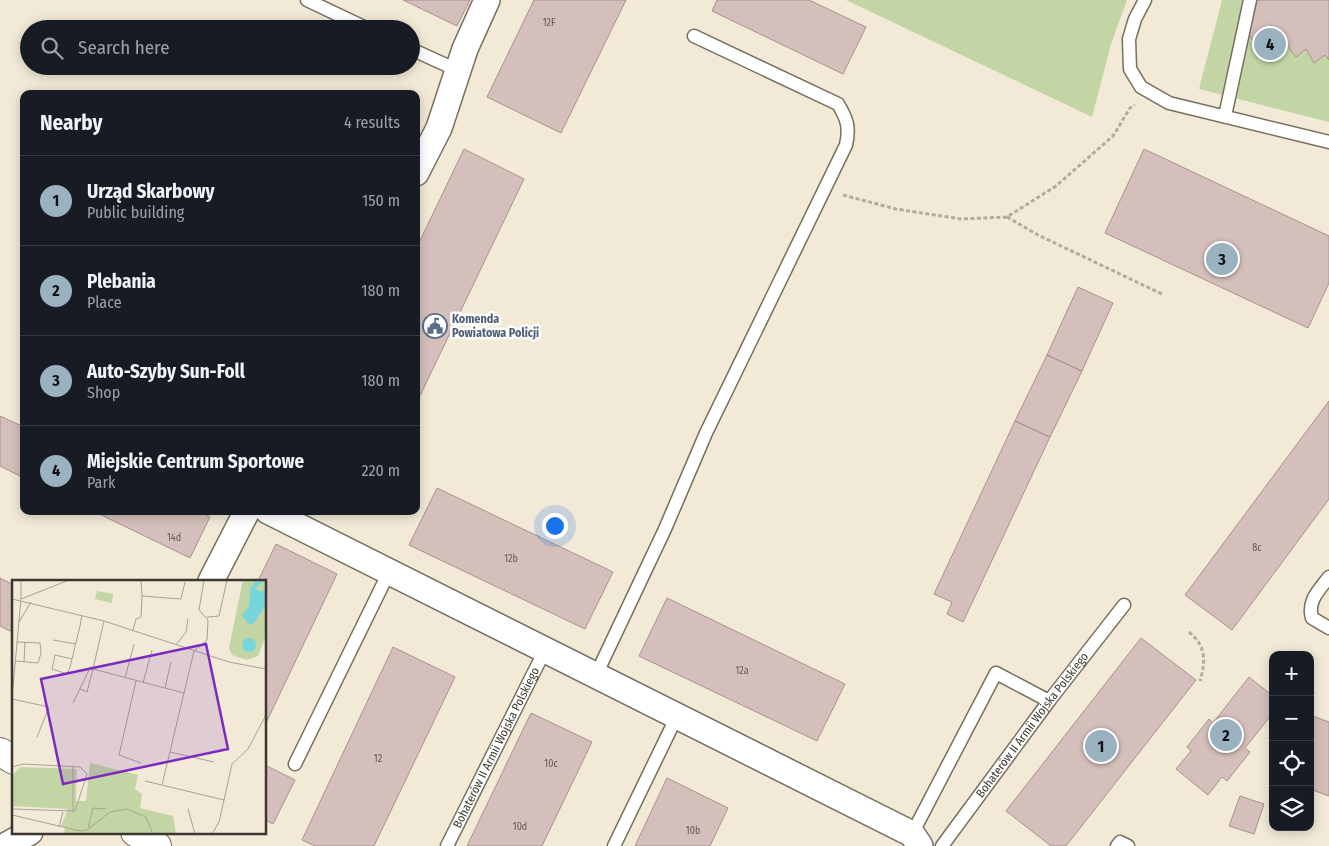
<!DOCTYPE html>
<meta charset="utf-8">
<style>
:root{--surface:#171b24;--page:#20242c;--text:#f1f3f6;--muted:#9ea1a6;--line:#363941;--accent:#9ab1c0}
body{margin:0;font-family:"Fira Sans Condensed",sans-serif;background:var(--page);color:var(--text)}
.controls{position:absolute;right:15px;bottom:15px;display:grid;overflow:hidden;border-radius:10px;box-shadow:0 2px 12px #0003}
.controls button{width:45px;height:45px;display:grid;place-items:center;padding:0;border:0;border-bottom:1px solid var(--line);background:var(--surface);color:var(--text);font:25px sans-serif}
.you{position:absolute;left:554px;top:525px;width:18px;height:18px;margin:-12px;border:4px solid #fff;border-radius:50%;background:#1a73e8;box-shadow:0 0 0 8px #1a73e833}
.badge{display:grid;place-items:center;width:32px;height:32px;border-radius:50%;background:var(--accent);color:#111;font-size:16px;font-weight:700}
.pin{position:absolute;translate:-50% -50%;border:2px solid #fff;box-shadow:0 1px 5px #0006}
.list{margin:0;padding:0;list-style:none}
h2{display:flex;justify-content:space-between;align-items:center;height:65px;margin:0;padding:0 20px;font-size:21px}
h2 small{font-size:16px;font-weight:400;color:var(--muted)}
.list li{display:grid;grid-template-columns:32px 1fr auto;gap:15px;align-items:center;box-sizing:border-box;height:90px;padding:0 20px;border-top:1px solid var(--line)}
.list b{display:block;font-size:19px;white-space:nowrap}
.list p{margin:0;font-size:16px;white-space:nowrap;color:var(--muted)}
.list em{font-size:16px;font-style:normal;color:var(--muted)}
.icon{flex:none;width:28px;height:28px;fill:none;stroke:currentColor;stroke-width:2;stroke-linecap:round;stroke-linejoin:round}
.map{position:relative;flex:none;width:1329px;height:846px;overflow:hidden}
.search{position:absolute;background:var(--surface);box-shadow:0 2px 12px #0003;left:20px;top:20px;width:400px;height:55px;display:flex;align-items:center;gap:12px;box-sizing:border-box;padding:0 18px;border-radius:28px;color:var(--muted);font-size:19px}
.panel{position:absolute;background:var(--surface);box-shadow:0 2px 12px #0003;left:20px;top:90px;width:400px;height:425px;border-radius:10px}
.map>svg:first-child{display:block}
.green{fill:#c3d5a4}
.building{fill:#d5bfbb;stroke:#a7928e}
.lines{fill:none;stroke-linecap:round;stroke-linejoin:round}
.lane-casing{stroke:#776f5f;stroke-width:15}
.street-casing{stroke:#776f5f;stroke-width:28}
.secondary-casing{stroke:#776f5f;stroke-width:30}
.path{stroke:#b2ab9d;stroke-width:3;stroke-dasharray:4 2.5;stroke-linecap:butt}
.lane{stroke:#fff;stroke-width:12}
.street{stroke:#fff;stroke-width:25}
.secondary{stroke:#fff;stroke-width:28}
.labels{text-anchor:middle;stroke-width:5;stroke-linejoin:round;paint-order:stroke}
.number-label{font-size:10px;fill:#615953}
.service-label{font-size:12px;font-weight:bold;fill:#4e5e75;stroke:#fff;text-anchor:start}
.street-label{font-size:12px;fill:#3a3730;stroke:#fff}
.inset-road{fill:none;stroke:#a8a294;stroke-width:1}
.view{fill:#7b2cbf;fill-opacity:0.15;stroke:#7b2cbf;stroke-width:2.5}
.inset-edge{fill:none;stroke:#3a3730;stroke-width:2.5}
</style>
<div class="map">
<svg width="1329" height="846" viewBox="0 0 1329 846">
<rect width="100%" height="100%" fill="#f2e9d7"/>
<path class="green" d="M846 0H1127L1111 44 1092 117Z
M1222 0H1329V122L1199 89Z"/>
<path class="building" d="M403 0H470L457 26Z
M534 0H626L561 133 487 97Z
M717 0H809L866 27 843 74 712 11Z
M1257 0H1329V60L1325 55 1314 63 1306 49 1296 57 1286 44 1275 52 1266 38 1257 46 1248 34Z
M464 149 524 179 416 404V249Z
M1144 149 1329 236V283L1308 328 1105 233Z
M1078 287 1113 303 1082 371 1047 355Z
M1047 355 1082 371 1050 437 1015 421Z
M1329 401V499L1232 630 1185 595Z
M0 416 24 427V478L0 466Z
M1015 421 1050 437 963 622 947 614 952 602 934 594Z
M437 488 613 572 585 629 409 545Z
M93 511H199L210 517 190 558Z
M276 544 337 574 265 725V581H258Z
M0 578 14 585V633L0 626Z
M667 598 845 684 817 741 639 656Z
M1141 638 1196 680 1066 846H1051L1006 811Z
M393 647 455 677 374 846H315L302 840Z
M1249 677 1273 696V713L1245 748 1250 752 1227 781 1222 777 1208 795 1176 769 1191 751 1187 747 1209 719 1213 723Z
M531 713 592 742 542 846H467Z
M1310 715 1329 722V796L1310 789Z
M265 765 295 780 273 824 265 820Z
M667 778 728 808 710 846H635Z
M1240 796 1264 804 1254 834 1229 826Z"/>
<g class="lines">
<defs>
<g id="lane">
<path d="M307 0 368 29"/>
<path d="M1145 0 1135 19 1129 39 1130 69 1141 87 1169 103 1329 142"/>
<path d="M411 49 457 70"/>
<path d="M1225 116 1250 0"/>
<path d="M1329 577C1319 590 1307 601 1312 618L1329 628"/>
<path d="M596 675 665 529 706 433 846 145C850 127 847 119 838 104L694 36"/>
<path d="M295 764 389 572"/>
<path d="M912 834 996 673 1049 701"/>
<path id="s1" d="M447 846 545 650"/>
<path d="M614 846 677 716"/>
<path id="s2" d="M942 846 1049 701 1124 605"/>
<path d="M1117 846 1120 842 1128 846"/>
</g>
<path id="street" d="M416 173 439 128 465 49 487 0
M268 511 912 834 920 846
M211 581 247 511
M5 846 30 832"/>
<path id="secondary" d="M0 752 14 760
M135 832 157 846"/>
</defs>
<use href="#lane" class="lane-casing"/>
<use href="#street" class="street-casing"/>
<use href="#secondary" class="secondary-casing"/>
<path class="path" d="M843 195 896 209 961 219 1007 217 1056 186 1113 136 1130 108 1135 105
M1007 217 1040 236 1164 295
M1189 632C1206 646 1206 661 1200 681"/>
<use href="#lane" class="lane"/>
<use href="#street" class="street"/>
<use href="#secondary" class="secondary"/>
</g>
<defs>
<symbol id="civic-ring" viewBox="-11 -11 22 22"><circle r="9.5" fill="#fff" stroke="#5c6f8a" stroke-width="1.5"/><path d="M-.6-6.5H3V-4.5H.6V-3L4-1V1h2V6H-6V1h2V-1L-.6-3ZM-1.2 2.5V6h2.4V2.5Z" fill="#5c6f8a"/></symbol>
</defs>
<g fill-rule="evenodd">
<use href="#civic-ring" x="421" y="312" width="28" height="28"/>
</g>
<g class="labels">
<g class="number-label">
<text x="549" y="26">12F</text>
<text x="174" y="541">14d</text>
<text x="1257" y="551">8c</text>
<text x="511" y="562">12b</text>
<text x="742" y="674">12a</text>
<text x="378" y="762">12</text>
<text x="551" y="767">10c</text>
<text x="520" y="830">10d</text>
<text x="693" y="834">10b</text>
</g>
<g class="service-label">
<text x="452" y="323">Komenda<tspan x="452" dy="14">Powiatowa Policji</tspan></text>
</g>
<g class="street-label">
<text dy="4" stroke="none"><textPath href="#s2" startOffset="151">Bohaterów II Armii Wojska Polskiego</textPath></text>
<text dy="4" stroke="none"><textPath href="#s1" startOffset="110">Bohaterów II Armii Wojska Polskiego</textPath></text>
</g>
</g>
<g transform="translate(12 580)">
<rect width="254" height="254" fill="#f2e9d7"/>
<path d="M231 0H254V55L246 76 235 80 220 75 217 68ZM85 11 101 14 100 23 83 19ZM78 183 126 195 123 209 130 214 128 228 161 236 164 254H52L53 247 49 246 56 229 0 226V196L8 187 65 189 64 221H74Z" fill="#c3d5a4"/>
<path d="M245 0H254V4L250 2 243 9 249 12 254 6V25L242 43 237 45 230 35 237 26 238 9ZM230 65a7 7 0 1 1 14 0a7 7 0 1 1-14 0Z" fill="#77d5dc"/>
<path class="inset-road" d="M9 0V19M129 0 130 16 169 19 173 2M0 19 92 41 217 82 254 89M195 37 207 36 215 0M92 41 81 89 172 113M7 42 19 22M121 50 124 39 129 37 130 16M41 60 64 64M164 65 174 52 176 39M60 79 43 75 40 89 55 94 58 87 68 46 70 35M3 81 26 83 29 73 28 63 5 62M12 82 13 62M113 98 122 64M124 101 107 175 129 183M131 103 140 70M153 108 159 82M68 109 75 112 81 89M0 118 9 19 57 0M0 119 37 127 25 157M61 123 79 86M158 172 202 182M0 187 11 184 68 187 75 194 63 231 0 229M133 201 212 220 207 242 200 254M150 205 182 71 195 60 196 40 187 30 192 0M212 220 220 184 236 169 254 135M176 229 183 254M61 232V187M0 235 68 251 75 250 98 232 115 229 134 237 141 254M47 247 51 232M76 248 81 228 94 229"/>
<path class="view" d="M194 64 216 169 51 204 29 99Z"/>
<rect width="254" height="254" class="inset-edge"/>
</g>
</svg>
<div class="controls">
<button>+</button>
<button>−</button>
<button><svg class="icon" aria-label="locate" viewBox="0 0 24 24"><circle cx="12" cy="12" r="6"/><path d="M12 2v4M12 18v4M2 12h4M18 12h4"/></svg></button>
<button><svg class="icon" aria-label="layers" viewBox="0 0 24 24"><path d="M12 4l9 5-9 5-9-5zM3 14l9 5 9-5"/></svg></button>
</div>
<div class="you"></div>
<div class="pin badge" style="left:1101px;top:746px">1</div>
<div class="pin badge" style="left:1226px;top:735px">2</div>
<div class="pin badge" style="left:1222px;top:259px">3</div>
<div class="pin badge" style="left:1270px;top:44px">4</div>
<div class="search"><svg class="icon" aria-label="search" viewBox="0 0 24 24"><circle cx="10" cy="10" r="6"/><path d="M15 15l6 6"/></svg>Search here</div>
<section class="panel">
<h2>Nearby<small>4 results</small></h2>
<ul class="list">
<li><span class="badge">1</span><div><b>Urząd Skarbowy</b><p>Public building</p></div><em>150 m</em></li>
<li><span class="badge">2</span><div><b>Plebania</b><p>Place</p></div><em>180 m</em></li>
<li><span class="badge">3</span><div><b>Auto-Szyby Sun-Foll</b><p>Shop</p></div><em>180 m</em></li>
<li><span class="badge">4</span><div><b>Miejskie Centrum Sportowe</b><p>Park</p></div><em>220 m</em></li>
</ul>
</section>
</div>
